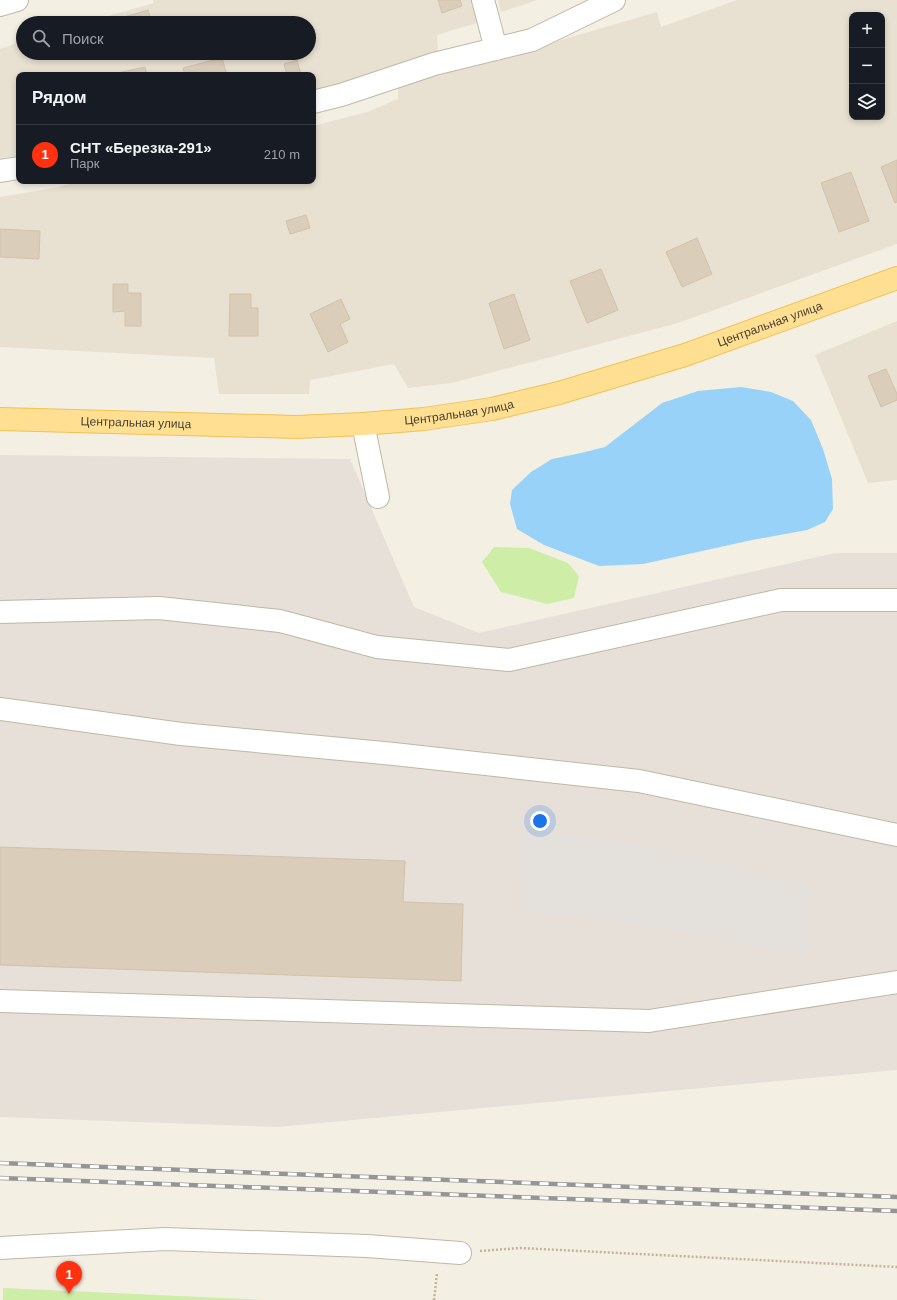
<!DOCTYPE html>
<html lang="ru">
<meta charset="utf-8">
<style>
:root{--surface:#171b24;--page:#20242c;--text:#f1f3f6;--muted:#9ea1a6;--line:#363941;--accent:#ff310f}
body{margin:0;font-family:Arial,sans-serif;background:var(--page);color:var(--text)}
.controls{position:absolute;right:12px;top:12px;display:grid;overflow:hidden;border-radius:8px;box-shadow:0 2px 6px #0003}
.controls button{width:36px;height:36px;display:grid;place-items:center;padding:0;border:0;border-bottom:1px solid var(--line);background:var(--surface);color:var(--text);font:20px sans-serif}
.you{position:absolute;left:540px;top:821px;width:14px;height:14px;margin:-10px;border:3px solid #fff;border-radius:50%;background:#1a73e8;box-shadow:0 0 0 6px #1a73e833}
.badge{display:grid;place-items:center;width:26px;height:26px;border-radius:50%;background:var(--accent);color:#fff;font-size:13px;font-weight:700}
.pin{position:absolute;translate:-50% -33px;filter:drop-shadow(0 1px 2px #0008)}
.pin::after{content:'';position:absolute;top:21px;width:14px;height:12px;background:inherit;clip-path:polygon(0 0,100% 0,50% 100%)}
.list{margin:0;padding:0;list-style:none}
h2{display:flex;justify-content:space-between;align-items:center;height:52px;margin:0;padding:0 16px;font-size:17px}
h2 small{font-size:13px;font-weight:400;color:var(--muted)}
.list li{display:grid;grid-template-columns:26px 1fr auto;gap:12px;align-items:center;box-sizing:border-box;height:60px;padding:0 16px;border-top:1px solid var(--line)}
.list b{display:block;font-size:15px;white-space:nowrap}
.list p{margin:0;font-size:13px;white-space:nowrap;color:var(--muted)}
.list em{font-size:13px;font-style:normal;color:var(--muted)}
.icon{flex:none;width:22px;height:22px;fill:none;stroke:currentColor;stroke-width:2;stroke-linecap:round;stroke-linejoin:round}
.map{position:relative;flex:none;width:897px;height:1300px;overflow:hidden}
.search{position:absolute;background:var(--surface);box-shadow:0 2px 6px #0003;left:16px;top:16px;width:300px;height:44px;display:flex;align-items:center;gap:10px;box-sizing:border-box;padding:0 14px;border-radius:22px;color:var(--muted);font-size:15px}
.panel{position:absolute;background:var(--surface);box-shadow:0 2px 6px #0003;left:16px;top:72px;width:300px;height:112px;border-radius:8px}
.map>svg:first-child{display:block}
.residential{fill:#e8e1d1;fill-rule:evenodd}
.industrial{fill:#e6e0d9}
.green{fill:#ceeda7}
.parking{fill:#e4e1dc}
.water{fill:#98d2f8}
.building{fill:#dacdba;stroke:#d2c2aa}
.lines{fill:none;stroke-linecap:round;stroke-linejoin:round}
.minor-casing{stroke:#c0b7a5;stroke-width:24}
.major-casing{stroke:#f1c154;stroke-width:24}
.path{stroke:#c4b394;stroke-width:2.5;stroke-dasharray:2 2;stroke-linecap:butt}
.minor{stroke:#fff;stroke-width:22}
.major{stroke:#ffdf91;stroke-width:22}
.rail-casing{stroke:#959595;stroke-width:4.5}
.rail{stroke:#fff;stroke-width:3;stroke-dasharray:9;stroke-linecap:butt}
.labels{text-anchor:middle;stroke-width:3;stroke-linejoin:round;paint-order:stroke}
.street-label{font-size:12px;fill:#463f33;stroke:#fff}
</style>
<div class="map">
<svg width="897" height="1300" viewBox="0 0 897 1300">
<rect width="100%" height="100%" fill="#f4efe3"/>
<path class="residential" d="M153 0H473L480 22 437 35 438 52 313 93V75H19V156L0 158V49L23 41V53H309V23H84L154 3Z
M498 0H537L501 12Z
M737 0H897V244L678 323 452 383 408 388 394 364 310 380 309 394H219L214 358 0 347V197L54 188 83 181H313V126L367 112 398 99V85L475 65 657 12 661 27ZM852 15H882V117H852Z
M897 321V480L868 483 815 355Z"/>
<path class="industrial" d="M0 455 350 459 414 607 479 633 835 553H897V1070L277 1127 0 1117Z"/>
<path class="green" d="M494 547 529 548 568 563 579 576 574 598 547 604 501 592 482 562Z
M3 1288 267 1300H3Z"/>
<path class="parking" d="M520 833 585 837 664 850 728 865 806 887 808 956 666 929 585 917 522 913Z"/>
<path class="water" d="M741 387 771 392 793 401 811 420 823 449 832 479 833 509 825 522 807 530 752 540 643 564 599 566 544 545 517 529 510 504 512 490 531 472 552 459 581 453 605 447 662 403 698 391Z"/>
<path class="building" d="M438 0H460L462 6 442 13Z
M148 10 152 23H126L124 17Z
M222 58 227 75H185L183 68Z
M297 60 301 75H287L284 64Z
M145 67 147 75H113V74Z
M897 160V202L895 203 881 167Z
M851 172 869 221 839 232 821 183Z
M306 215 310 228 290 234 286 221Z
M0 229 40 231 39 259 0 257Z
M697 238 712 274 682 287 666 252Z
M601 269 618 310 587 323 570 281Z
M113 284H128V293H141V326H125V311L113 312Z
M230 294H251V308H258V336H229Z
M514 294 530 340 504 349 489 303Z
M341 299 350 319 340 324 348 342 328 352 310 314Z
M886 369 897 394V400L881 407 868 376Z
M0 847 405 861 403 902 463 904 461 981 0 965Z"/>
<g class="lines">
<defs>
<path id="minor" d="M483 0 496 49
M0 5 17 0
M313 102 341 95 434 64 532 40 614 0
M0 171 19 168
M363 424 378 497
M0 612 159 608 280 621 377 647 509 660 781 600H897
M0 709 181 734 394 754 639 781 897 835
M0 1001 649 1021 897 982
M0 1248 165 1239 367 1246 460 1253"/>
<g id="major">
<path id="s1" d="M0 419 296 427 363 424 424 419 492 409 559 393 685 355 897 278"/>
</g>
</defs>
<use href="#minor" class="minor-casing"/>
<use href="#major" class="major-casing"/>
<path class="path" d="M480 1251 520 1248 897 1267
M434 1300 437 1273"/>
<use href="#minor" class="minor"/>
<use href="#major" class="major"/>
<defs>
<path id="rail" d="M0 1163 897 1197
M0 1178 897 1211"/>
</defs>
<use href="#rail" class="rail-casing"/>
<use href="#rail" class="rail"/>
</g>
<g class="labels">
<g class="street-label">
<text dy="4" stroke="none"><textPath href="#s1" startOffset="784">Центральная улица</textPath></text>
<text dy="4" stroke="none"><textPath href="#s1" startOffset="460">Центральная улица</textPath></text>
<text dy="4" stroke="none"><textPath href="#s1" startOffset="136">Центральная улица</textPath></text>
</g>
</g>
</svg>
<div class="controls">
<button>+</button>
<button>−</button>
<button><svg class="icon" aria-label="layers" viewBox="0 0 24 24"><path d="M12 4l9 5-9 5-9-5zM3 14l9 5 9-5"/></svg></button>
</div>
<div class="you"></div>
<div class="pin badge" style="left:69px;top:1294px">1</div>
<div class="search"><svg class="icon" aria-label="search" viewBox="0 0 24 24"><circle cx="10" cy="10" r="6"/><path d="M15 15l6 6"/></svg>Поиск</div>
<section class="panel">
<h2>Рядом<small></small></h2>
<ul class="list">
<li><span class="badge">1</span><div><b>СНТ «Березка-291»</b><p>Парк</p></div><em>210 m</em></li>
</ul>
</section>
</div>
